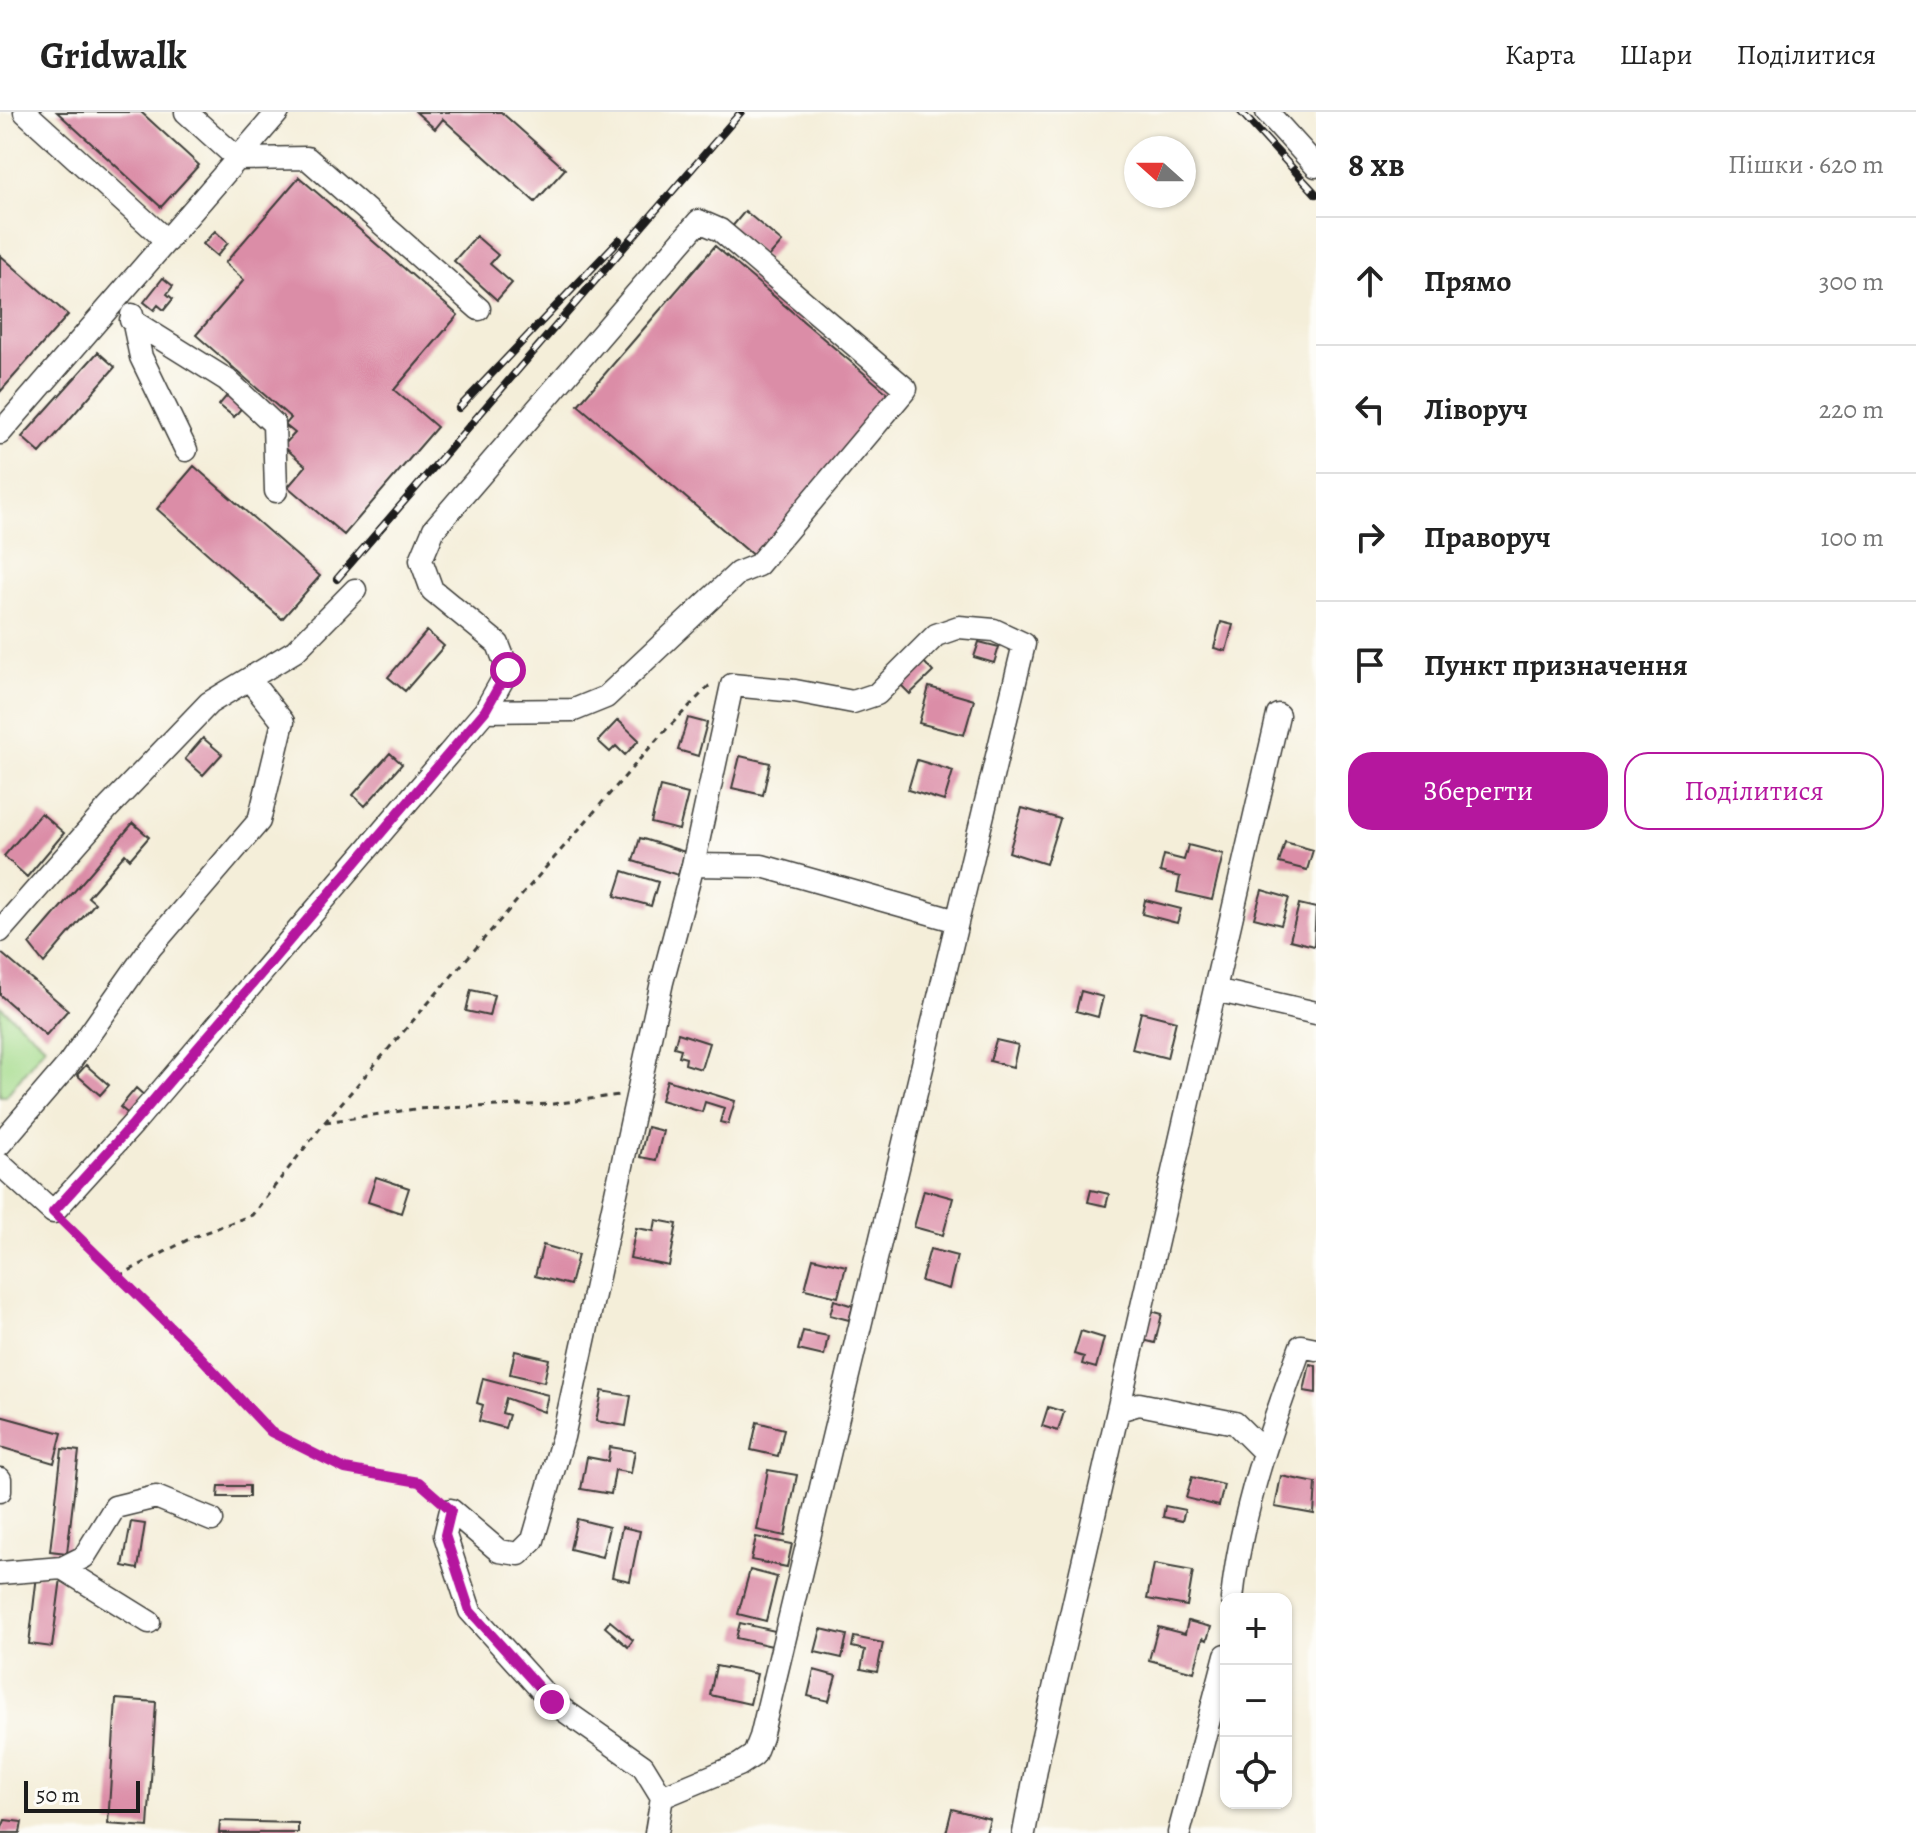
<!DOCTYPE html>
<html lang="uk">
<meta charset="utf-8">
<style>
:root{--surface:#fff;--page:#f2f2f2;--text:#222;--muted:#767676;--line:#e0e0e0;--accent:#b5179e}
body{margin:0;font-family:Alegreya,serif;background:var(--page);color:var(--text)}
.controls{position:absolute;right:24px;bottom:24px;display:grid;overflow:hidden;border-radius:16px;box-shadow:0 2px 6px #0004}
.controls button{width:72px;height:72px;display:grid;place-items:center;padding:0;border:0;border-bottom:2px solid var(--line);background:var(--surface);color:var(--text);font:40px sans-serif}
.compass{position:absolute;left:1124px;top:24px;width:72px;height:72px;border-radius:50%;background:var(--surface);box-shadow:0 2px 6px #0004;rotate:291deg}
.scale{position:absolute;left:24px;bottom:20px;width:116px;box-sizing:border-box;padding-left:8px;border:4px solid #1c1c1c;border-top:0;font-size:22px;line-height:28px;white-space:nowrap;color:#1c1c1c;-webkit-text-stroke:6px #fdfcf7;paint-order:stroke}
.stop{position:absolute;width:24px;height:24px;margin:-18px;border:6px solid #b5179e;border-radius:50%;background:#fff}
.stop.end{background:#b5179e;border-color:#fff;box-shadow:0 2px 8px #0008}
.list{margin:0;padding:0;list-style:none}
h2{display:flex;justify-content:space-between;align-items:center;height:104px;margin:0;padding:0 32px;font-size:34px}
h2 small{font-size:26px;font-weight:400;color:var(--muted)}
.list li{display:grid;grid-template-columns:52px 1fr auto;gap:24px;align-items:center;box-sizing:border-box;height:128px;padding:0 32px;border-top:2px solid var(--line)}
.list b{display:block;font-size:30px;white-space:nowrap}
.list em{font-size:26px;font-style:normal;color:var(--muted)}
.actions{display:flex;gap:16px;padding:24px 32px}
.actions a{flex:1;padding:18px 0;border:2px solid var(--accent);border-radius:24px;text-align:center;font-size:28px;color:var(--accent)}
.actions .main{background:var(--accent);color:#fff}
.icon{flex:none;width:44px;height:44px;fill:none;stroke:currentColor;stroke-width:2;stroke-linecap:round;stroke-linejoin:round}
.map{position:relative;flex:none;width:1316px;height:1721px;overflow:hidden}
header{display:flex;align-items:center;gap:48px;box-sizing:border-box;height:112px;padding:0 40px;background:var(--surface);border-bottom:2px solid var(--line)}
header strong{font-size:38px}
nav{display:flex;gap:44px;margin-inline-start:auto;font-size:28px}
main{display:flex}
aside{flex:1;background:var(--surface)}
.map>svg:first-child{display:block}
.green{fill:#a4db8c;stroke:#607c54;stroke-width:2}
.building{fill:#db8da7}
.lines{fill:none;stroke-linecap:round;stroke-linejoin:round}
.minor-casing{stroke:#3c3c38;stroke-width:25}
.path{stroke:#3c3c38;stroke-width:3;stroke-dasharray:6 6;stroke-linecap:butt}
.minor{stroke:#fff;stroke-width:22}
.rail-casing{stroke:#1c1c1c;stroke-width:8}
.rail{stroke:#fdfcf7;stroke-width:5;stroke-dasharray:15;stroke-linecap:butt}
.route{stroke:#b5179e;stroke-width:10}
</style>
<header>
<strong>Gridwalk</strong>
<nav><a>Карта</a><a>Шари</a><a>Поділитися</a></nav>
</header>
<main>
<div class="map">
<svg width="1316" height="1721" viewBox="0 0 1316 1721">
<rect width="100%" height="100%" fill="#fdfcf7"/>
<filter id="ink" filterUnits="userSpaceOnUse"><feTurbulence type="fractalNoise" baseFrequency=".0125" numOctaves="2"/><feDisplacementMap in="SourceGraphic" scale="16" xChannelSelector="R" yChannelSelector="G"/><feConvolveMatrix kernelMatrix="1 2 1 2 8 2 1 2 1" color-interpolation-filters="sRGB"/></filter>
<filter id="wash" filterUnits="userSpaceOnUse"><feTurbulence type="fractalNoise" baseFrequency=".006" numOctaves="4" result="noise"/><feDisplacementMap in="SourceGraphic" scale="32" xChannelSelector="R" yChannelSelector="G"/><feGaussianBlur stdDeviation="1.8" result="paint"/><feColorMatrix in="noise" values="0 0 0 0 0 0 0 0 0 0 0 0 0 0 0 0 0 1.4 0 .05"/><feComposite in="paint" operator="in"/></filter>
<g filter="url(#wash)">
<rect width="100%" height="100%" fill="#f4eed9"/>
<path class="green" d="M0 894 45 934 6 984H0Z"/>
<g id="blocks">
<path class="building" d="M57 0H141L199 53 161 95Z
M416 0H501L565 57 535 90 443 7 435 17Z
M299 65 458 203 394 278 437 315 344 423 288 375 306 354 283 334 295 321 285 313 291 306 196 223 244 168 225 151Z
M745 99 782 130 767 147 731 116Z
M215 119 228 131 217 144 203 132Z
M476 124 498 143 490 152 512 171 497 188 454 149Z
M715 134 892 285 755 445 578 293Z
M0 143 68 203 0 280Z
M163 166 173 174 167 182 173 187 164 198 158 193 154 198 144 190Z
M98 240 115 255 40 341 22 325Z
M230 280 244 293 234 305 219 293Z
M194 354 320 464 282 507 157 397Z
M1221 510 1233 513 1226 539 1214 536Z
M427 519 444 534 405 579 388 565Z
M979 530 999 535 994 551 974 545Z
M924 550 933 560 910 582 901 573Z
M929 575 974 588 964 623 919 611Z
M688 606 707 611 698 644 678 638Z
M618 608 639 628 625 643 616 634 610 640 598 629Z
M203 626 222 642 203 663 185 647Z
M390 641 402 652 365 694 353 683Z
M740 644 770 651 763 683 732 676Z
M917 648 953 659 944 689 908 678Z
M660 675 688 682 679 718 651 711Z
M1022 696 1060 707 1046 752 1009 740Z
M41 701 64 721 27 765 4 744Z
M133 711 149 725 130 747 125 742 88 785 95 791 44 851 29 832Z
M640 726 685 740 678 763 633 749Z
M1285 730 1313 738 1307 758 1279 751Z
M1188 733 1223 742 1212 788 1177 780 1180 765 1160 760 1164 743 1184 748Z
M623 759 658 770 651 794 615 784Z
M1262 778 1289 786 1281 813 1254 806Z
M1145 788 1181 797 1177 811 1142 802Z
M1299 792 1316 796 1314 834 1290 828Z
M0 840 68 898 46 923 0 883Z
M471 878 494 883 489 904 466 899Z
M1081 879 1103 885 1098 905 1076 899Z
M1141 900 1176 909 1167 946 1132 937Z
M678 921 709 931 701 957 685 952 686 946 679 944 681 937 674 935Z
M996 928 1018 933 1013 955 990 949Z
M86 953 109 973 100 983 77 963Z
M667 968 735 989 728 1012 720 1010 724 996 705 990 702 1000 661 988Z
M136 976 147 986 131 1004 120 995Z
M647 1015 663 1019 656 1048 640 1045Z
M376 1065 409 1076 401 1101 368 1090Z
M924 1078 953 1086 943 1123 914 1115Z
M1091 1078 1109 1082 1106 1094 1088 1090Z
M656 1108 677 1112 669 1154 630 1146 636 1116 654 1119Z
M543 1133 578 1143 570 1173 535 1164Z
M930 1137 957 1144 949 1177 921 1169Z
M813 1146 846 1154 838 1185 805 1177Z
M834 1188 853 1194 849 1208 830 1203Z
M1151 1199 1162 1202 1155 1231 1143 1228Z
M803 1219 828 1224 824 1244 798 1238Z
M1081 1219 1104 1226 1096 1256 1082 1252 1084 1245 1074 1242Z
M515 1239 549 1247 544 1270 510 1262Z
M1310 1252 1316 1254V1281L1304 1279Z
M483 1266 548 1283 544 1300 506 1286 502 1301 509 1303 505 1316 479 1309 483 1293 477 1291Z
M602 1279 631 1284 626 1314 596 1309Z
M1048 1295 1064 1300 1058 1319 1042 1314Z
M0 1304 62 1321 54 1351 0 1335Z
M757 1310 784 1317 778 1344 751 1338Z
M610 1335 635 1339 631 1361 615 1358 611 1382 581 1377 587 1345 608 1349Z
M62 1337 79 1339 67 1441 50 1439Z
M768 1358 797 1363 785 1424 757 1418Z
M1281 1364 1316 1371 1314 1402 1275 1395Z
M1192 1365 1224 1373 1219 1394 1186 1386Z
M219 1374H249V1385H218Z
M1165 1394 1185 1398 1182 1409 1163 1405Z
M577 1407 609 1415 602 1445 570 1437Z
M131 1410 145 1412 138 1457 123 1454Z
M622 1415 640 1419 630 1469 612 1465Z
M756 1425 792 1432 787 1455 751 1448Z
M1154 1452 1193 1459 1187 1494 1147 1487Z
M750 1458 777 1465 766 1509 738 1502Z
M37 1463 61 1466 52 1535 29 1532Z
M610 1509 633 1528 628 1535 605 1515Z
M1188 1509 1211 1515 1207 1528 1203 1526 1194 1560 1149 1548 1158 1515 1185 1522Z
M740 1511 775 1519 772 1534 736 1526Z
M821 1517 847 1523 842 1546 815 1540Z
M854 1525 883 1531 877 1560 861 1557 865 1538 852 1535Z
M716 1554 757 1562 750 1592 710 1583Z
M814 1558 836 1564 829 1589 808 1584Z
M116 1587 156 1590 148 1715 108 1712Z
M952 1697 990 1707 986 1721H946Z
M5 1708 22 1710 20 1721H0Z
M220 1709 298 1711V1721H219Z"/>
</g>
</g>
<g filter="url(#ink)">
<use href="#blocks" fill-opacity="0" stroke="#3c3c38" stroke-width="2"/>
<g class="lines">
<defs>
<path id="minor" d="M25 0 167 129
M186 0 238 47 307 46 479 197
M1267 0 1316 54
M132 203 141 245 186 338
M131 208 227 268 274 312 276 379
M0 321 278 0
M693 753 762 754 957 809
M0 819 108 696 209 591 295 539 355 478
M1215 878 1316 901
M0 1032 67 954 151 835 259 709 283 610 249 567
M0 1052 53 1100 133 1012 485 599 508 558 498 532 432 478 421 448 434 417 699 109 720 118 906 277 758 453 738 461 606 585 574 598 485 599
M1119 1298 1139 1292 1235 1311 1264 1340
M0 1367V1379
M62 1456 84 1445 115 1395 156 1385 212 1408
M0 1461 62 1456 149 1510
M1232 1487C1241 1399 1271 1317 1301 1234L1316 1237
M656 1721 662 1685 739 1653 754 1643 761 1625 1024 532 994 518 959 515 936 523 877 582 853 590 795 579 732 573 693 753 662 870 563 1325 533 1428 519 1442 499 1439 451 1398 445 1423 470 1499 552 1590 643 1654 662 1685
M1024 1721 1039 1642 1278 603
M1179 1721 1226 1543"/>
</defs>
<use href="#minor" class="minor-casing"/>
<path class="path" d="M325 1010 415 997 553 992 619 983
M67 1113 192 1236 271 1320 345 1357 419 1370 437 1386
M119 1164 193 1125 252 1103 325 1010 659 625 709 574H715"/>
<use href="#minor" class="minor"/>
<defs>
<path id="rail" d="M1241 0 1316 82
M459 296 619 128
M337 467 741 0"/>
</defs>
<use href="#rail" class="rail-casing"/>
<use href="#rail" class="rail"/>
</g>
</g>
<g class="lines" filter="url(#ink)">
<path class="route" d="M508 558 485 599 133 1012 53 1100 192 1236 271 1320 345 1357 419 1370 451 1398 445 1423 470 1499 552 1590"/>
</g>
</svg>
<div class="controls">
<button>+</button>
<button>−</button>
<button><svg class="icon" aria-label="locate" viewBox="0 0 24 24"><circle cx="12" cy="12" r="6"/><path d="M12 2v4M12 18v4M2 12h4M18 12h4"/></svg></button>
</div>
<svg class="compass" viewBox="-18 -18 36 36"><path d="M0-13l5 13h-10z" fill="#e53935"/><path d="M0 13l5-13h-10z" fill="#767676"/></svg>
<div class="scale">50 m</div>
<div class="stop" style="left:508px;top:558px"></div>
<div class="stop end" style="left:552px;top:1590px"></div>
</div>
<aside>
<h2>8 хв<small>Пішки · 620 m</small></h2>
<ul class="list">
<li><svg class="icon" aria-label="ahead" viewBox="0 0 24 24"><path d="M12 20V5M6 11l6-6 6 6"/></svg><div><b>Прямо</b></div><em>300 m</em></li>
<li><svg class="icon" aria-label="left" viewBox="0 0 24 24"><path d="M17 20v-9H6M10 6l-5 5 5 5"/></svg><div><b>Ліворуч</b></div><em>220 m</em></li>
<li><svg class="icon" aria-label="right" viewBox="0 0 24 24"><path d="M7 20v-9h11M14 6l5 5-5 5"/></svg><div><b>Праворуч</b></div><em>100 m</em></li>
<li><svg class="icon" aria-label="arrive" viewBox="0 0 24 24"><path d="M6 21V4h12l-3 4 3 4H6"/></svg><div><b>Пункт призначення</b></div></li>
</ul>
<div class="actions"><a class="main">Зберегти</a><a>Поділитися</a></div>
</aside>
</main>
